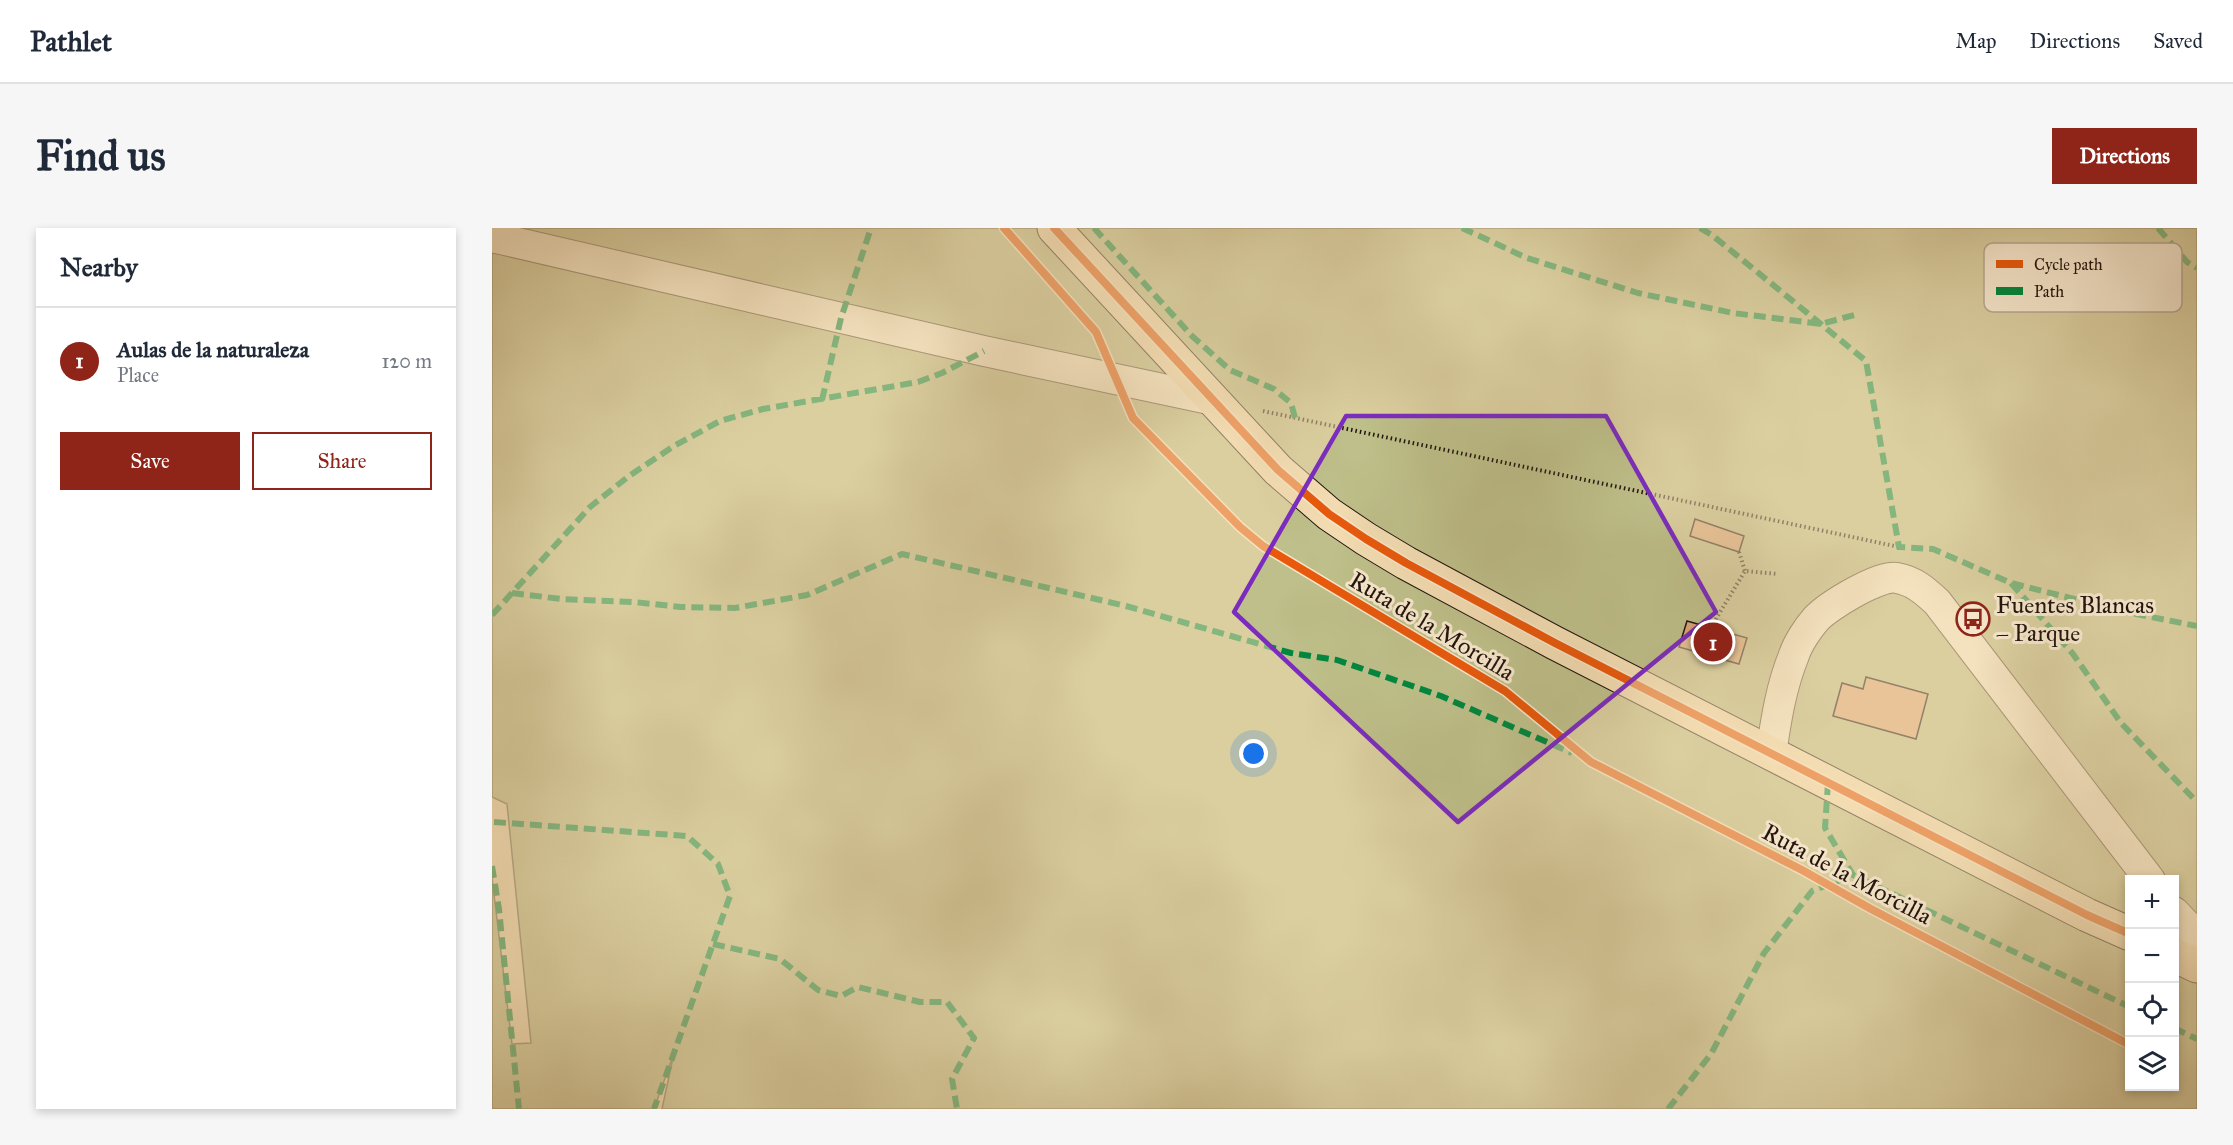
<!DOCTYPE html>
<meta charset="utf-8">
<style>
:root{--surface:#fff;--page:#f6f6f7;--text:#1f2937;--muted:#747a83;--line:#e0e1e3;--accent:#8f2418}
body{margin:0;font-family:"IM FELL Great Primer",serif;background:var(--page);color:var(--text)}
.controls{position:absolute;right:18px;bottom:18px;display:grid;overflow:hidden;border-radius:0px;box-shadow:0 3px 9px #0003}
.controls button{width:54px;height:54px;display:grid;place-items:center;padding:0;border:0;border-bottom:2px solid var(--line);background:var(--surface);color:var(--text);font:30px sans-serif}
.you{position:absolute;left:762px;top:526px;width:21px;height:21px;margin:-15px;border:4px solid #fff;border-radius:50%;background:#1a73e8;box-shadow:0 0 0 9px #1a73e833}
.badge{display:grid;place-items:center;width:39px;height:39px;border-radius:50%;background:var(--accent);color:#fff;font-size:20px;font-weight:700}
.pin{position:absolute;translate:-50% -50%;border:3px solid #fff;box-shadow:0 2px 6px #0006}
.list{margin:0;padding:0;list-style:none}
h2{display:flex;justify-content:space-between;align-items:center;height:78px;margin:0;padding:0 24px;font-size:26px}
h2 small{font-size:20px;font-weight:400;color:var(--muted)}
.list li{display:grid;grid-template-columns:39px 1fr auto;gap:18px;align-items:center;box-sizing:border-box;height:108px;padding:0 24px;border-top:2px solid var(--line)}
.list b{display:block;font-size:22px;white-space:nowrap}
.list p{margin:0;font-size:20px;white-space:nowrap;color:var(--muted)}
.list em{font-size:20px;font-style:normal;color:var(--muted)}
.actions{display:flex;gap:12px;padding:18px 24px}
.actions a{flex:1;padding:14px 0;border:2px solid var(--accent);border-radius:0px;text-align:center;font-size:21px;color:var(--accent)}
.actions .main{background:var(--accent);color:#fff}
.icon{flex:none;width:33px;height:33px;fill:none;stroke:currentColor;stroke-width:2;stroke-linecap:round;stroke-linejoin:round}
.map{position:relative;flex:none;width:1705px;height:881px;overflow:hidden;border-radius:0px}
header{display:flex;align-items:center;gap:36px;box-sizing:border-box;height:84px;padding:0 30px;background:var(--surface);border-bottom:2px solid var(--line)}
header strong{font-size:28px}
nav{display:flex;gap:33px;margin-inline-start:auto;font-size:21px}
.intro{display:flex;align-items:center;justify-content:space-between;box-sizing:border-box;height:144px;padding:0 36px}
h1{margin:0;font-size:42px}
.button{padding:15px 27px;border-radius:0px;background:var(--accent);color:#fff;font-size:21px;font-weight:700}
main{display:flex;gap:36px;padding:0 36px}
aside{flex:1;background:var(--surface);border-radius:0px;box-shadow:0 3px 9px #0003}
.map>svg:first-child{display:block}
.green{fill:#bebf8a;stroke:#706a4c;stroke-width:1.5;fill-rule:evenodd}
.building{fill:#dea67b;stroke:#21140e;stroke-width:1.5}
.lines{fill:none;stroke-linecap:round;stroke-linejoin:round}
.minor-casing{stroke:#564637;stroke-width:32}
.major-casing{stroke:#21140e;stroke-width:35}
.path{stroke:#21140e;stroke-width:4;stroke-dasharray:1.5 3;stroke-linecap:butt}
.minor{stroke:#f7e8cd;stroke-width:30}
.major{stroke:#f3dcb2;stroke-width:33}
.quiet{stroke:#00873e;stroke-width:6;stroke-dasharray:12 6;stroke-linecap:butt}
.cycleway-casing{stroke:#f7e8cd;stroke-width:11}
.cycleway{stroke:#e8590c;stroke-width:8}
.marked{fill:none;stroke:#7b2cbf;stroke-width:4.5;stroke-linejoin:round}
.labels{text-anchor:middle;stroke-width:6;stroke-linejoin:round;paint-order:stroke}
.poi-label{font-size:24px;fill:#21140e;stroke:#f7e8cd;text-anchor:start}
.street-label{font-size:24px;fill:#21140e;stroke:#f7e8cd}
.key{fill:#f7e8cd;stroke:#b7a894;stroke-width:1.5}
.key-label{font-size:16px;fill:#21140e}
</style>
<header>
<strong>Pathlet</strong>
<nav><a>Map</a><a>Directions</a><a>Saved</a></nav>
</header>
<div class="intro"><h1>Find us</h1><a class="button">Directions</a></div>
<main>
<aside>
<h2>Nearby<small></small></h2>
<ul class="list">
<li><span class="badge">1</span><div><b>Aulas de la naturaleza</b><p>Place</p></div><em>120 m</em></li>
</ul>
<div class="actions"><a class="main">Save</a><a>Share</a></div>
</aside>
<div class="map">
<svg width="1705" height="881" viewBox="0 0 1705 881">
<rect width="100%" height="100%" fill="#f3dcb2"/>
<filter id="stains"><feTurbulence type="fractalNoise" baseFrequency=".00333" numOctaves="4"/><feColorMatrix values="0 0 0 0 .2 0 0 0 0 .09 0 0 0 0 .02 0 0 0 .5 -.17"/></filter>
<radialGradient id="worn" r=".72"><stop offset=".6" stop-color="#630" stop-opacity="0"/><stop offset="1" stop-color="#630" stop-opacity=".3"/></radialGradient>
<path class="green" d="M0 0H1705V881H170L182 825 162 881H0V650L20 816 39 815 15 576 0 569ZM1638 652H1682V858H1638Z"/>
<path class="building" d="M1203 291 1252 308 1247 324 1198 308Z
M1195 393 1255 410 1247 436 1187 419Z
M1374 449 1436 466 1424 511 1341 488 1350 455 1371 461Z"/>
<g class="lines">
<defs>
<path id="minor" d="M0 9 492 123 722 172
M1279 526C1284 492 1289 459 1302 427 1306 415 1316 400 1324 391 1336 378 1388 346 1405 350 1422 353 1433 363 1445 374L1658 652
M1682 684 1705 708"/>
<path id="major" d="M562 0 786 242 837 286 874 311 914 335 1063 415 1595 687 1638 706
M1682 727 1705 738"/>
</defs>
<use href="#minor" class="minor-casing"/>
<use href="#major" class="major-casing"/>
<path class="path" d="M771 183 1407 319V322
M1247 324 1253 343
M1219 399 1253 343 1286 346"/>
<use href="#minor" class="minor"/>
<use href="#major" class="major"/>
<path class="quiet" d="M602 0 700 108 738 142 782 161 799 175 803 190
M970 0 1035 30 1146 65 1241 85 1329 96 1366 86
M1208 0 1220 7 1374 133 1407 319 1441 321 1519 355 1634 384 1705 398
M1666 0 1695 34 1705 40
M330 172 349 90 379 0
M1519 355 1581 426 1629 495 1705 574
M20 365 69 371 142 374 189 379 243 380 315 367 410 326 634 378 799 425 845 432 949 468 1080 525
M0 387 98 279 137 248 182 218 228 193 271 181 426 154 450 145 492 123
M1336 555 1333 600 1361 647 1638 779
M2 594 195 608 226 636 238 668 162 881
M0 638 7 681 27 881
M221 716 288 731 326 762 349 768 366 759 428 774H455L482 810 460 851 465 881
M1682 800 1705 811
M1176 881 1219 826 1272 725 1320 663 1361 647"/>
<defs>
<path id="cycleway" d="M512 0 604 104 641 190 748 299 771 318 1013 463 1099 534 1310 642 1379 681 1638 817
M562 0 786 242 837 286 874 311 914 335 1063 415 1595 687 1638 706"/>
</defs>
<use href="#cycleway" class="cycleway-casing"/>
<use href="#cycleway" class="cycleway"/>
</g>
<path d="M0 0H1705V881H0ZM854 188H1114L1224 384 966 594 742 384Z" fill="#f3dcb2" fill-opacity=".55" fill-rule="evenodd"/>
<path class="marked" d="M854 188H1114L1224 384 966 594 742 384Z"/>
<defs>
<symbol id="bus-ring" viewBox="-11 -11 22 22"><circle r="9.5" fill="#f7e8cd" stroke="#8f2418" stroke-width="1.5"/><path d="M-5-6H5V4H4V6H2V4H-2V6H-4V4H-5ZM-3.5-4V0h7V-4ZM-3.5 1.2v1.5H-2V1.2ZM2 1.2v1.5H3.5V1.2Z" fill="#8f2418"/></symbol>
</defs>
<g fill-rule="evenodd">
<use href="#bus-ring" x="1462" y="372" width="38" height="38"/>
</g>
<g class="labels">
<g class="poi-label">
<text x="1504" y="385">Fuentes Blancas<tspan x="1504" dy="28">– Parque</tspan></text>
</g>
<g class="street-label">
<text transform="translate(940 398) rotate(31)" y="8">Ruta de la Morcilla</text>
<text transform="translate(1355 646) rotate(28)" y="8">Ruta de la Morcilla</text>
</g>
</g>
<rect x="1492" y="15" width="198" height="69" rx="9" class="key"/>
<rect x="1504" y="32" width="27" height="8" fill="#e8590c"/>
<rect x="1504" y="59" width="27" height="8" fill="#00873e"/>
<g class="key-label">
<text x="1542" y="42">Cycle path</text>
<text x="1542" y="69">Path</text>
</g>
<rect width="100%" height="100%" filter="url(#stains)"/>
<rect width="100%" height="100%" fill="url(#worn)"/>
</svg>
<div class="controls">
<button>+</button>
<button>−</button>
<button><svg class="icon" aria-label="locate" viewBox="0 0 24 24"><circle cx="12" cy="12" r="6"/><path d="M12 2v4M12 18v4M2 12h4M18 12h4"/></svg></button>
<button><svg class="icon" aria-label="layers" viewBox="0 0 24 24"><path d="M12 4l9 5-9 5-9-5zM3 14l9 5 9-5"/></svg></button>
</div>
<div class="you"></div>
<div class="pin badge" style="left:1221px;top:414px">1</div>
</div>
</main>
